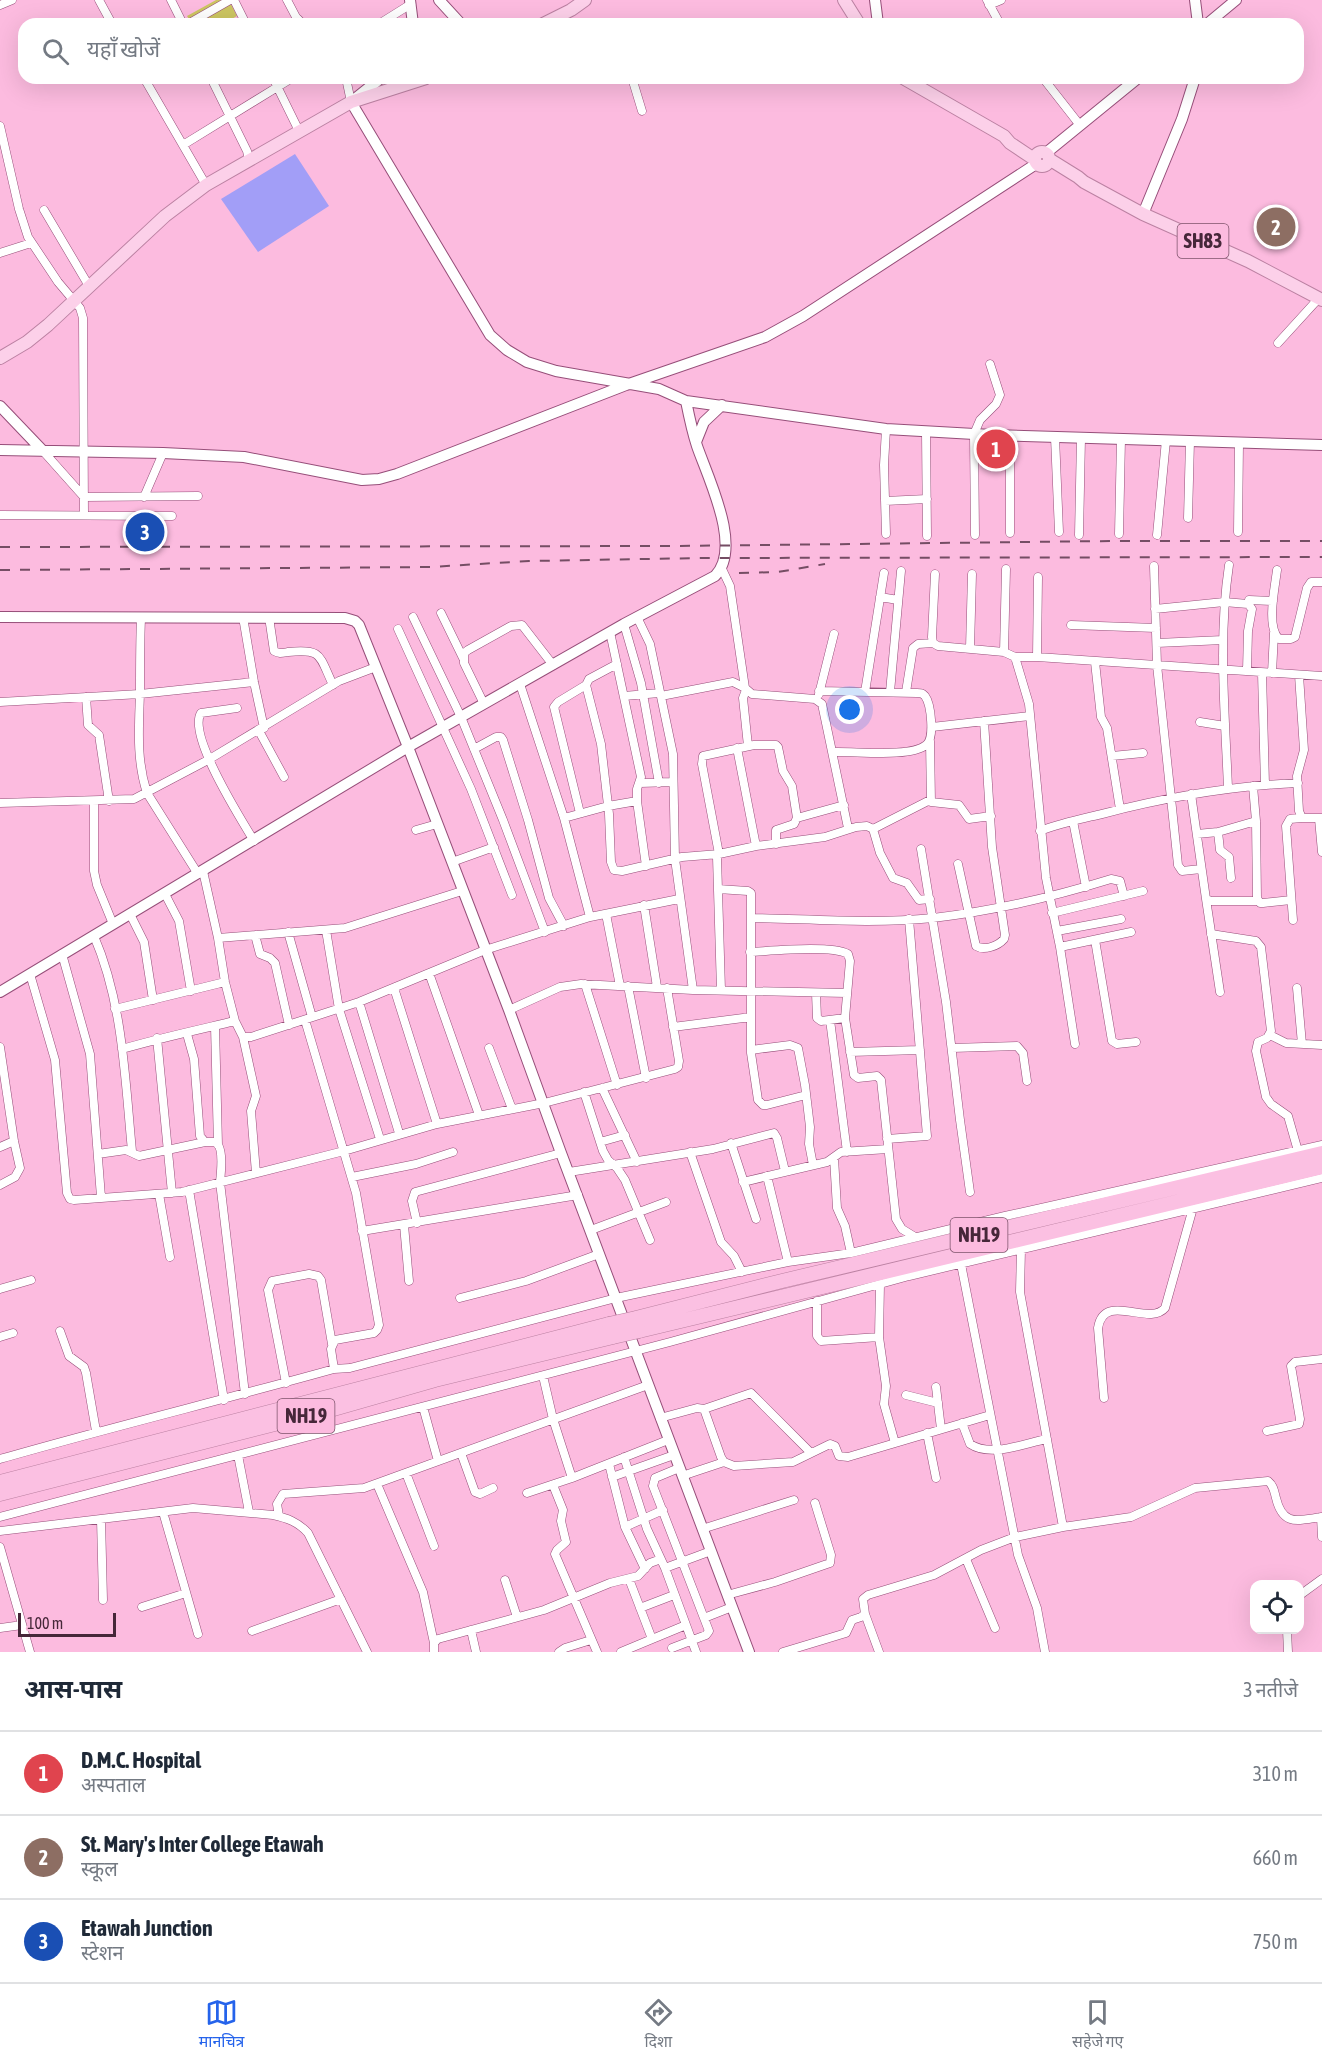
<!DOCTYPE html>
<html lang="hi">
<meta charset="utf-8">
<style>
:root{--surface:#fff;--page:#f2f2f3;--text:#1f2937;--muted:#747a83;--line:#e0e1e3;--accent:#2563eb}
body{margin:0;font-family:"Asap Condensed","Noto Sans Devanagari",sans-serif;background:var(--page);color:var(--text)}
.controls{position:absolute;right:18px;bottom:18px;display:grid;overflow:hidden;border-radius:12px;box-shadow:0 6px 24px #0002}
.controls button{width:54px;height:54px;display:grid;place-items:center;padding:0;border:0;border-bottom:2px solid var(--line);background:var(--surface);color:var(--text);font:30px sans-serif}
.scale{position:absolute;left:18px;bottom:15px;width:98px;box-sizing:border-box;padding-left:6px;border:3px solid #462739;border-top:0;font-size:16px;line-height:21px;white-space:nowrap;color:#462739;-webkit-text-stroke:4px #fcbbdf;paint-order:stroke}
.you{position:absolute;left:850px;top:710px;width:21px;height:21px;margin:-15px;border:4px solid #fff;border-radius:50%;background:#1a73e8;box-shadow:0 0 0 9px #1a73e833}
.badge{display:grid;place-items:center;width:39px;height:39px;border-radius:50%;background:var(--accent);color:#fff;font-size:20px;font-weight:700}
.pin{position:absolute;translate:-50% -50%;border:3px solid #fff;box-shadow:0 2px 6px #0006}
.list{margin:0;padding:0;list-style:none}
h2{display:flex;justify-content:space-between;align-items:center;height:78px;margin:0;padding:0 24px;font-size:26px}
h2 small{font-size:20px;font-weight:400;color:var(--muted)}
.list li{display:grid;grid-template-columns:39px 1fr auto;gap:18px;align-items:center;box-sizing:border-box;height:84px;padding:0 24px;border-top:2px solid var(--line)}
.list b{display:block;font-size:22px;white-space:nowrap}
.list p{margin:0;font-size:20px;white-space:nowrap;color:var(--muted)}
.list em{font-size:20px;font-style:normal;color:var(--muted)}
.icon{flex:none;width:33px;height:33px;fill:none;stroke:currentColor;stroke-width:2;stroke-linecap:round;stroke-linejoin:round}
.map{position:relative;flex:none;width:1322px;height:1652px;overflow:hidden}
.search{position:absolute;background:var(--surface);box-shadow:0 6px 24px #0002;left:18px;right:18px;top:18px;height:66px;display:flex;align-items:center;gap:15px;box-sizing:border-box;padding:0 21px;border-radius:18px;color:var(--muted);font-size:22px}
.sheet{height:330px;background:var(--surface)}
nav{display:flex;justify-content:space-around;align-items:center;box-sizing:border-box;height:84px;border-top:2px solid var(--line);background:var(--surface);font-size:16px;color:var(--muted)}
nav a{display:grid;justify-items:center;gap:3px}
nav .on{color:var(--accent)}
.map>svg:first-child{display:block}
.green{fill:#ccc561}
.water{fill:#a29ef7}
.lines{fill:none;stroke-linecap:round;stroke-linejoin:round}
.minor-casing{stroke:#964e79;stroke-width:9}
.tertiary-casing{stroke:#964e79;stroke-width:12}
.primary-casing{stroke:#bb81a2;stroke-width:14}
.trunk-casing{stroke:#bb81a2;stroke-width:15}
.minor{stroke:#fff;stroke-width:8}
.tertiary{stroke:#fff;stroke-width:10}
.primary{stroke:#fcd0e9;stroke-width:12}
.trunk{stroke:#fbc0e2;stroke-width:14}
.rail{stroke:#754d64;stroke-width:2;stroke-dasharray:10 10;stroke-linecap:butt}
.trunk-bridge-casing{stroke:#bb81a2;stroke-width:15;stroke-linecap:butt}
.trunk-bridge{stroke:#fbc0e2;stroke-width:14}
.labels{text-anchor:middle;stroke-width:6;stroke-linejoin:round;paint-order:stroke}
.shield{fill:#fcbbdf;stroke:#7d536b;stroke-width:1.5}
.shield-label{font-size:20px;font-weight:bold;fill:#462739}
</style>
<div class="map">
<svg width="1322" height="1652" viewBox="0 0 1322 1652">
<rect width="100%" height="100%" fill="#fcbbdf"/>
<path class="green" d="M216 0H229L237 16 223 24H192L187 16Z"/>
<path class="water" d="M295 154 329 206 258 252 221 199Z"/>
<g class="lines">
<defs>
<path id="minor" d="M99 0 112 24
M171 0 183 24
M234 0 246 24
M287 0 296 17 303 24
M987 0 1000 24
M0 5 12 0
M989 5 1001 0
M188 24 230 0
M379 24 411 4
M144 78 206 185
M211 78 247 151 249 160
M273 78 299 131
M346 78 351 102
M632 78 642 111
M1043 78 1079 124
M0 126 19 209 28 237 58 282 80 308 83 318 84 515
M183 145 292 78
M44 210 89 286
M0 253 31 243
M1278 343 1319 298
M886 429 884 465 886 534
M926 432 927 536
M1055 437 1059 532
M43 451 84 497 198 496
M144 497 163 453
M885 501 927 499
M0 515 172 516
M1188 518 1190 441
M1238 532 1239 443
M1010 533V435
M1119 534 1121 439
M975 535 974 434 980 420 996 404 1000 395 990 364
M1079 535 1081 438
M1157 535 1166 440
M1154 566 1157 665 1178 865 1182 871 1201 869
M722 569 730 586 745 688 752 694 815 699 822 704 848 828
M1277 570C1275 587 1266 627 1279 639H1291L1295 637 1307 588 1311 582H1322
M935 574 932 637 933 643 938 646 1004 652 1015 657H1037L1322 676
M880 597 898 600
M1249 600 1273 601
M1155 609 1224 602 1248 604 1252 609 1248 631 1247 671
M441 613 463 658
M243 617 254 682 264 728
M269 617 274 651C279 654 282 653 288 652 323 648 319 656 333 685
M413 617 461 717 503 820 545 932
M637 617 650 644 673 754 675 859 693 990
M141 618C140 642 140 667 140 692 139 727 136 759 147 793L198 874
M624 624 641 683 659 783
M1071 625 1156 628
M398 629 471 789 512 895
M610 632 641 777 637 789V801L646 866
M1157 643 1223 640
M970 648 972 574
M1004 652 1006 569
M1015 657 1029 704 1046 878 1060 947 1075 1044
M1037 657 1038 577
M1095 662 1101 717 1107 728 1120 809
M617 664 589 679 586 685 601 744 609 814 611 862 614 870 622 871 682 857 719 854 756 846 825 837 856 827 867 826 873 829 880 853 893 878 907 883 919 900 930 899
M1262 673 1265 785
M1272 673 1274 633
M1299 675 1304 750 1297 776 1299 811 1302 818H1322
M520 684 564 818 590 917
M746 690 743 698 748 746
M819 691 917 693C921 693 922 693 925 696 931 704 935 739 926 745 910 758 856 751 833 752
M865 692 884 573
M890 692 901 571
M906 692 913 648 918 644 933 643
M819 694 834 634
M624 696 659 693 661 696 733 682 745 688
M86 697 88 725 99 735 109 801
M0 702 140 694 254 682
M484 704 464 663V653L468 650 511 626 522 625 553 665
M237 708 201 713C187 735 241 819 254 841
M1200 722 1225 726
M932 727 1030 716
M259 731 284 777
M930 741 931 802 959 805 969 819 991 816
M737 748 756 846
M474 749 496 737H501L503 740 528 820 549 898 564 926
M1112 756 1143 753
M640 783 672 782
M1253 786 1256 821 1257 898 1260 903H1263L1291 900
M1228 788C1225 714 1218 638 1229 565
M1191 794 1206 899 1211 901H1258
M94 801V871L97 885 113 924
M0 803 134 799 208 760 339 681 376 667
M580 813 554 707 558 702 586 685
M564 818 608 806 637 801
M797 818 844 805
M1319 819 1322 852
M1073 821 1086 887
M873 829 930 800
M416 830 437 824
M1040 831C1061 823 1081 819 1102 814 1167 797 1231 786 1298 783
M1218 832 1220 850 1229 857 1231 878
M1197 834 1218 832 1256 821
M921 849 946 1002 960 1120 970 1192
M452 862 494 847
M958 864 976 946C984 951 998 946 1004 939L1005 935 992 847 984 721
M203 871 218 938 225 982 235 1021
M718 889 748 891 751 893V1053L758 1100 763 1105H767L806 1095
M165 894 179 921 191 991
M1206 899 1220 992
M644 905 657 987
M1052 913 1143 891
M130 914 144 942 153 1000
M606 914 620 986
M751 918C811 919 873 924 933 918 993 911 1053 897 1111 879L1120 881 1124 896
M1293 920 1286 826 1290 819 1302 818
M326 930 339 1009 380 1139
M1057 931 1121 919
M288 932 312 1017
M1211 934 1256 941 1261 947 1271 1031 1267 1038 1258 1042 1256 1051 1266 1097 1271 1104 1288 1116 1298 1151
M255 935 260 954 270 958 275 963 289 1025
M94 936C123 1003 125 1079 132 1151
M218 938 345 928 462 891
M1095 940 1112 1041 1117 1044 1136 1042
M1060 947 1131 932
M750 952C771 951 831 945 848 954L850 961 845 1018 854 1075 858 1078 877 1076 881 1080 896 1219 902 1229 915 1237
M62 954 90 1054 101 1197
M429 973 479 1115
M30 974 55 1060 67 1193 70 1199 74 1200 182 1192 344 1151 437 1124 544 1103 675 1069 678 1067 679 1061 667 988
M585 984 617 1085
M628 986 646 1078
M394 988 437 1124
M1297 988 1302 1044
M721 990 717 857 719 854 702 764 703 756 754 745H776L778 747 783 771 792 786 797 818 794 824 776 830V844
M816 993 817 1018 821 1021 845 1018
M359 1002 399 1133
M115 1009 225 982
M509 1010 560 987 581 984 693 990 847 993
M305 1020 356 1193 379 1325 377 1330 374 1333 335 1340 331 1349 334 1369
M830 1020 847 1152
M215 1026 218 1145
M673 1027 751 1017
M187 1034 194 1059 200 1136 205 1142C206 1142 215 1142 215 1142 224 1146 221 1173 220 1182L245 1394
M1270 1035 1286 1043 1322 1045
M243 1037 256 1096 251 1111 256 1173
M157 1038 172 1193
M0 1047 14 1141 20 1168 15 1177 0 1185
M489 1048 512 1109
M952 1048 1017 1046 1023 1053 1027 1081
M122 1049C160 1038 197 1030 235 1021L243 1037H251L359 1002 485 950 590 917 679 899
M751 1050 790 1045 798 1048 805 1085 810 1127 809 1144 813 1165
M850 1052 920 1050
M602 1088 637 1162
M584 1092 603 1151 608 1160 617 1168 625 1180 650 1240
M887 1139 927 1136 909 919
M600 1142 625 1135
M731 1143 756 1219
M0 1147 14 1141
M690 1152 721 1242 734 1256 742 1272
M98 1154 126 1150 139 1156 205 1142
M834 1158 837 1208 845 1226 851 1253
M569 1172 713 1149 774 1133 777 1138 785 1171
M767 1176 788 1262
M352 1177 416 1164 453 1152
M743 1182 827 1162 841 1152 888 1149
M189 1190 224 1400
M159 1194 170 1257
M417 1223 412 1201 415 1192 561 1153
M404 1225 409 1281
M591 1230 666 1202
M362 1231 578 1195
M1021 1249 1020 1292 1063 1527
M961 1264 1018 1555 1037 1608 1045 1652
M880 1284 879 1337 886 1386 884 1404 895 1443
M0 1289 31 1280
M460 1298 526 1281 599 1254
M817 1301V1336L821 1341 879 1337
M60 1331 69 1356 84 1367 86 1373 96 1431
M0 1337 13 1333
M543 1376 553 1419 572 1478
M286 1383 268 1290 272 1281 309 1274 318 1276 321 1280 332 1344
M936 1387 941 1429
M906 1395 938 1403
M1104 1398 1098 1328C1104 1291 1149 1327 1165 1308L1193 1208
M423 1407 438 1461
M704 1409 751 1393 811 1453
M660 1418 697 1408 704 1409 721 1457 724 1462 734 1466 793 1462 830 1444 835 1446 839 1456 848 1457 990 1415
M962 1423 970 1444C991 1458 1025 1443 1047 1439
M1267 1431 1299 1424 1300 1419 1291 1366 1295 1362 1322 1359
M927 1433 936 1478
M461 1453 475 1492 480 1494 493 1488
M238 1455 249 1512
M624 1457 647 1529 665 1568 696 1652
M0 1459C111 1427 223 1400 334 1369L350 1368 616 1298 788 1262 851 1253 1005 1216 1322 1145
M609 1464 625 1527 645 1569
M406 1473 434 1546
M682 1476 724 1462
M612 1477 674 1455
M377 1484 423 1592 434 1643
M553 1485 563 1510 561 1521 566 1542 557 1550 555 1554 597 1652
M527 1493 572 1478 668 1440
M163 1512 198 1634
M279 1516 277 1504 283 1494 364 1488 648 1385
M0 1517 670 1342 909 1276 1322 1178
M1321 1517 1322 1537
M101 1519 103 1600
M625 1527 663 1510
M702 1529 794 1500
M0 1531 193 1508 273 1515C287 1518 298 1522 308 1533L367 1652
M0 1547 30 1652
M966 1559 995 1628
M665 1568 711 1551
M629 1579 652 1639
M505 1580 517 1617
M727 1595 775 1582 830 1563 831 1555 815 1503
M1300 1595 1322 1579
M142 1607 186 1593
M640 1608 674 1595
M865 1614 879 1652
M704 1618 732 1607
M0 1628 22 1625
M471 1630 476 1652
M1287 1630 1288 1652
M252 1631 341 1599
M672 1648 706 1635 709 1631 653 1486 655 1478 679 1468
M434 1652V1643L438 1639 544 1610 610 1583 638 1576 650 1563 661 1559
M559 1652 565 1648 591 1640
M621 1652 686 1625
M783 1652 846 1633 852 1620 861 1617 865 1614 863 1599 868 1595 934 1575 981 1550 1015 1537 1063 1527 1131 1517 1195 1488 1268 1481C1274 1486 1274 1491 1276 1498 1283 1527 1298 1520 1322 1517"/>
<path id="tertiary" d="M410 0 413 24
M439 0 461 24
M875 0 878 24
M1195 0 1198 24
M1207 24 1236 0
M381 78 351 102 490 335 507 350 527 362 556 371 659 389 686 401 886 429 992 435 1322 445
M1046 153 1138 78
M1143 214 1182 119 1195 78
M0 406 43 451
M696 442 704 422 722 405
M0 450 163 453 244 457 362 480 379 479 397 474 626 385 765 337 803 316 1036 164
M0 617 345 618 355 621 359 625 408 747 509 1010 561 1153 749 1652
M0 992 408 747 624 624 715 576C743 548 708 478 697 446 692 431 689 416 686 401"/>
<path id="primary" d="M844 0 859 24
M543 24 571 10 585 0
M903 78 1004 136 1010 143 1034 159
M1035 159a7 7 0 1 1 14 0a7 7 0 1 1-14 0Z
M1049 159 1078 177 1084 182 1143 214 1248 261 1322 300
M0 358 27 342 48 325 165 216 206 185 351 102 426 78"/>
<path id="trunk" d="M636 1318 782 1281 1322 1153
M639 1331 1322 1167
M0 1482 609 1324
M0 1494 330 1410 435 1380 613 1337"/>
</defs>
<use href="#minor" class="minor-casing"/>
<use href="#tertiary" class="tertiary-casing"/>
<use href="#primary" class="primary-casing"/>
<use href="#trunk" class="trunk-casing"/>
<use href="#minor" class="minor"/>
<use href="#tertiary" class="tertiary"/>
<use href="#primary" class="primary"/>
<use href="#trunk" class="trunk"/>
<path class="rail" d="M0 547 677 546 1112 541H1322
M0 570 430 567 529 561 704 558 1322 557
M739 573 778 572 825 564"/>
<defs>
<path id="trunk-bridge" d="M609 1324 636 1318
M613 1337 639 1331"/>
</defs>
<use href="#trunk-bridge" class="trunk-bridge-casing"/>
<use href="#trunk-bridge" class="trunk-bridge"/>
</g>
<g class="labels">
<g class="shield">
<rect x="1177.5" y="224" width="51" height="34" rx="4.5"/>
<rect x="950.5" y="1218" width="57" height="34" rx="4.5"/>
<rect x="277.5" y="1399" width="57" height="34" rx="4.5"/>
</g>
<g class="shield-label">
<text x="1203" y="248">SH83</text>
<text x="979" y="1242">NH19</text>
<text x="306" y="1423">NH19</text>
</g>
</g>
</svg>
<div class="controls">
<button><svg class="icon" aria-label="locate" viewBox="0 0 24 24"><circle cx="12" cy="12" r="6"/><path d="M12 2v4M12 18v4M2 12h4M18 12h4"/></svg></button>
</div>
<div class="scale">100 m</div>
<div class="you"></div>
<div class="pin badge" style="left:996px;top:449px;background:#e0444e">1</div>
<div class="pin badge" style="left:1276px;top:227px;background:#8d6e63">2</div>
<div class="pin badge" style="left:145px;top:532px;background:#1a4fb4">3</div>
<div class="search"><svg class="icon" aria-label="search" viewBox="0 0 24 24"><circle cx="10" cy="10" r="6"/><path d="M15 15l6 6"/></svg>यहाँ खोजें</div>
</div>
<section class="sheet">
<h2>आस-पास<small>3 नतीजे</small></h2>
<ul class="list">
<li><span class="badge" style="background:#e0444e">1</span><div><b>D.M.C. Hospital</b><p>अस्पताल</p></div><em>310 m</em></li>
<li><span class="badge" style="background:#8d6e63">2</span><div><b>St. Mary's Inter College Etawah</b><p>स्कूल</p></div><em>660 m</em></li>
<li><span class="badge" style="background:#1a4fb4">3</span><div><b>Etawah Junction</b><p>स्टेशन</p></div><em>750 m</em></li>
</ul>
</section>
<nav>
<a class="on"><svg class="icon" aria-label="map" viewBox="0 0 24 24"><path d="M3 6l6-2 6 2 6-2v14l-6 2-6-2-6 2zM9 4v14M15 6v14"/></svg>मानचित्र</a>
<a><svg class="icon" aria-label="directions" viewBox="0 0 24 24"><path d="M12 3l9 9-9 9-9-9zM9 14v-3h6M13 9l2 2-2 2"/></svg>दिशा</a>
<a><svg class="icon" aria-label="saved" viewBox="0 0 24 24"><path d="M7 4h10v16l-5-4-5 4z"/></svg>सहेजे गए</a>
</nav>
